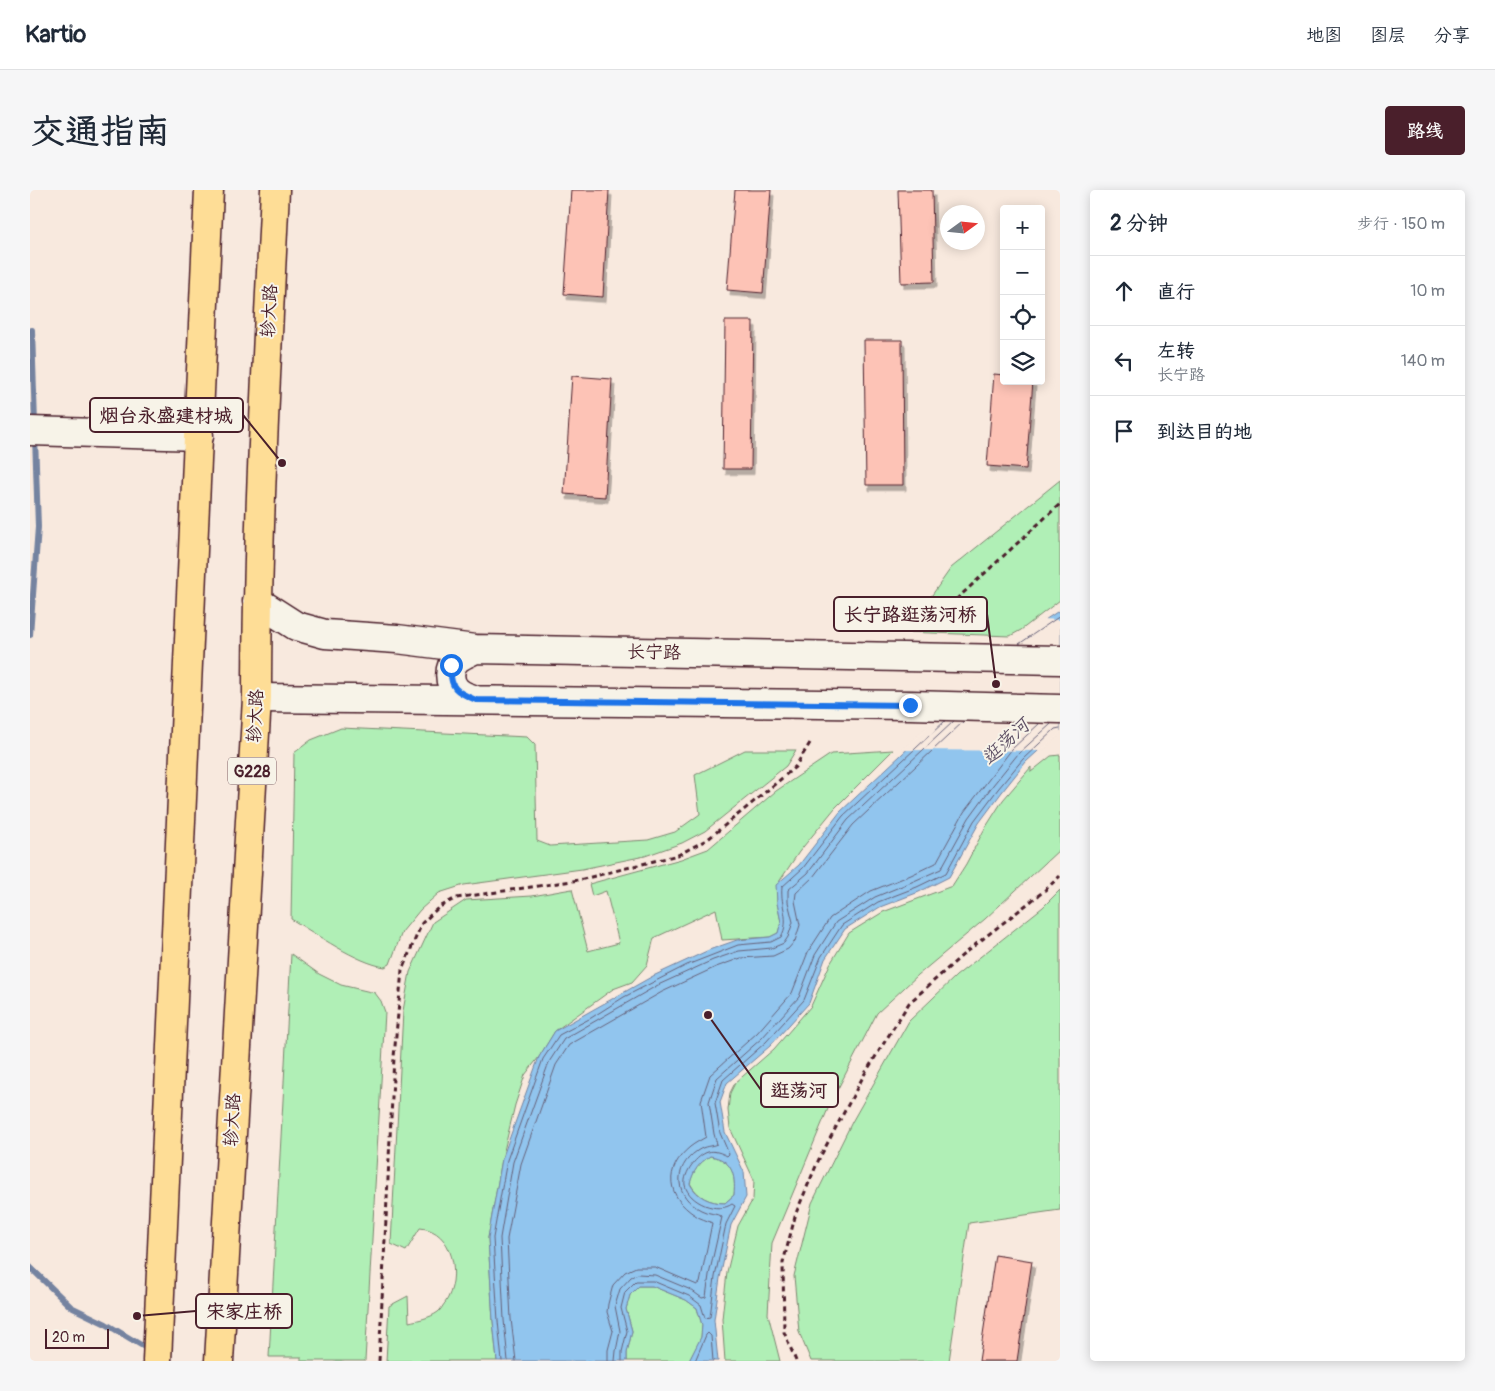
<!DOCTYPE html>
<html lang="zh">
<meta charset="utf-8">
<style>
:root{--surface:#fff;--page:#f6f6f7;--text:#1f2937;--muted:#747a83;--line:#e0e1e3;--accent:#4a1f2b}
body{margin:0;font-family:Pangolin,"LXGW WenKai TC",sans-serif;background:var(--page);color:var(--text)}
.controls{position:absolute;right:15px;top:15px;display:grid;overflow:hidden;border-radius:5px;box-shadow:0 2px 12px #0003}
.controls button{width:45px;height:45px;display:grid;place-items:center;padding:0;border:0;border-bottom:1px solid var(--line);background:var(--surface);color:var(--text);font:25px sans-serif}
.compass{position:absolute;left:910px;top:15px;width:45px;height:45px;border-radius:50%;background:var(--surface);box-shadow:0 2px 12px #0003;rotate:75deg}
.scale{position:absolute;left:15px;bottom:12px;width:64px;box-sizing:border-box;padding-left:5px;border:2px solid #4a1f2b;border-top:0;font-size:14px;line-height:18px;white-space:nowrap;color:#4a1f2b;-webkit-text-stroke:4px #f7f3e8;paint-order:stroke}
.stop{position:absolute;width:15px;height:15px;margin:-11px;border:4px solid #1a73e8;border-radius:50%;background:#fff}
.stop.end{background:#1a73e8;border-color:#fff;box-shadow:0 1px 5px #0008}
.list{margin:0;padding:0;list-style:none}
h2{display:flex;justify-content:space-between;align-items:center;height:65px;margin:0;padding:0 20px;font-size:21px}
h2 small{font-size:16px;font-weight:400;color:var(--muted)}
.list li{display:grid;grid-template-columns:32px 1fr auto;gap:15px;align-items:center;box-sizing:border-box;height:70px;padding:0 20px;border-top:1px solid var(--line)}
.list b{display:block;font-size:19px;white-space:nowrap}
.list p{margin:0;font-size:16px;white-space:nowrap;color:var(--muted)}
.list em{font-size:16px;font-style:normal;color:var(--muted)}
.icon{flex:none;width:28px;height:28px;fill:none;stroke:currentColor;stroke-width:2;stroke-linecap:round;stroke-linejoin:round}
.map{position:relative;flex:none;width:1030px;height:1171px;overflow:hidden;border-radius:5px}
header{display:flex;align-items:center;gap:30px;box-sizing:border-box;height:70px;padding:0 25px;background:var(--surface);border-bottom:1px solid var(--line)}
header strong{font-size:24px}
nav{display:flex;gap:28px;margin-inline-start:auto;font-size:18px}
.intro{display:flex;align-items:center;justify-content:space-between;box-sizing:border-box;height:120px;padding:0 30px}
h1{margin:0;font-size:35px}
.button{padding:12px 22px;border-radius:5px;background:var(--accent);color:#fff;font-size:18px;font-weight:700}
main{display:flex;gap:30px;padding:0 30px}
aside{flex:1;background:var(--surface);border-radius:5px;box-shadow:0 2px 12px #0003}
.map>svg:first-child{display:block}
.green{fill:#b0efb6;stroke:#7d8770}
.water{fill:#91c5ee;stroke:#7583a0;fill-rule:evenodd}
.pier{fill:#f8e9de}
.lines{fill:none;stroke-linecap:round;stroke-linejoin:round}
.shore{stroke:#666179;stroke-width:1}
.stream{stroke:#7583a0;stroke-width:6}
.building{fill:#fdc3b6;stroke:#4a1f2b;filter:url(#shadow)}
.minor-casing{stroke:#4a1f2b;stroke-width:31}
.highway-casing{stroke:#4a1f2b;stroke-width:31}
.path{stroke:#4a1f2b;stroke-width:3;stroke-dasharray:5 4;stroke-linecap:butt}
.minor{stroke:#f7f3e8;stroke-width:28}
.highway{stroke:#fedd96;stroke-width:28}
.route{stroke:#1a73e8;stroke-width:6}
.labels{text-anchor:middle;stroke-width:4;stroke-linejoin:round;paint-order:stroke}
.shield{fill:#f7f3e8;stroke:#7e5f64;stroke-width:1}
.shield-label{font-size:16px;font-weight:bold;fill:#4a1f2b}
.street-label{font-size:18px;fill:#4a1f2b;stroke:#f7f3e8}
.water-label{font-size:19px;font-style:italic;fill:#5f5166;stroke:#f7f3e8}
.leader{fill:none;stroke:#4a1f2b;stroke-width:2}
.callout-dot{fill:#4a1f2b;stroke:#f7f3e8;stroke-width:2}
.callout{fill:#f7f3e8;stroke:#4a1f2b;stroke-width:2}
.callout-label{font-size:19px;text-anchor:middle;font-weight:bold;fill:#4a1f2b}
</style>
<header>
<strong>Kartio</strong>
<nav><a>地图</a><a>图层</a><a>分享</a></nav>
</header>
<div class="intro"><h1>交通指南</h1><a class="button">路线</a></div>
<main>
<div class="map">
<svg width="1030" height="1171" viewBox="0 0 1030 1171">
<defs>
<filter id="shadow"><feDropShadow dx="3" dy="5.5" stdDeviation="0" flood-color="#0004"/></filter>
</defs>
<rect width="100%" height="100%" fill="#f8e9de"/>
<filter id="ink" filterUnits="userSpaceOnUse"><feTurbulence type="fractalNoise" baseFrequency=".02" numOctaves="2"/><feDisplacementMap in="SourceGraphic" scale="10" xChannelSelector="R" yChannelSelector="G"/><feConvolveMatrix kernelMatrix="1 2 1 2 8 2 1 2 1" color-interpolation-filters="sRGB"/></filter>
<g filter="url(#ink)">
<path class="green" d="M1030 290V410L991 440 980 446 876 442 921 378Z
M311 538 497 547 505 555 507 651 520 656 618 650 645 642 670 624 665 585 715 560H766L756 576 675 641 652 653 615 666 552 679 434 695 409 703 390 720 372 742 360 774 355 777C327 773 286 744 261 729L264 563 281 550Z
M863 560 805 618 769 662 747 695V713L751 732 748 743 740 747 692 750 686 719 624 748 617 775 602 792 583 799 525 841 509 867 495 885 485 915 472 969 458 1048 463 1131 467 1171H356L359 1116 378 1106 379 1132C388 1130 400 1128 408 1122 411 1120 413 1115 415 1113 432 1088 424 1040 390 1038L376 1061 361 1054 373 821 380 782 403 732 436 710 502 706 542 699 558 761 589 753 576 701 562 706 559 694 651 669 678 659 746 601 801 564Z
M1030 565V659L955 729 888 785 847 823 800 914 742 1053 738 1124 750 1171H695L692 1129 697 1082 708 1036 723 1009 724 990 700 938 698 920 700 903 705 893 744 859 781 816 800 774 819 743 853 722 922 696 936 674 954 640 973 610 1001 577V582L1021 566Z
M1030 700V1020L939 1033 919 1171H781L769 1142 764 1086 782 1013 822 932 879 831 926 786 1013 717Z
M261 764 289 784 311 795 345 803 351 811 355 822 335 1171H271V1167H239Z
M680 966C702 969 706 985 704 1005L695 1013C680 1013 667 1007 660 993 663 981 669 973 680 966Z
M608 1096H622L656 1110 667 1118 672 1135 671 1148 659 1171H597V1163L602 1141 596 1119 600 1105Z"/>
<path class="water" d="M1030 420V541L996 572 972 602 949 633 919 687 889 702 850 717 815 739 795 769 779 813 740 856 697 893 690 912 695 942 714 982 716 1007 701 1035 690 1088 684 1130 688 1171H659L671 1147 672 1135 667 1118 656 1110 622 1096H609L600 1105 596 1119 602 1141 597 1163V1171H467L463 1131 458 1048 472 969 509 867 525 841 623 786 679 760 707 750 740 747 748 743 751 732 747 713 746 695 769 675 810 622 948 493 989 447ZM680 966C702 969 706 985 704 1005L695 1013C680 1013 667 1007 660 994 663 981 669 973 680 966Z"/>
<path class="pier" d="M1012 429 1030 430V544L1012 561 873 560 946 491 987 445Z"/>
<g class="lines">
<path class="shore" d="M989 454 1030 426
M472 1171 468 1131 463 1048 477 970 513 869 529 845 561 828 594 807 657 775 708 755 741 752 751 747C761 729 750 717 752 697L773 678 813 626 915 531
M478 1171 474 1130 470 1048 483 972 519 872 534 849 628 795 683 770 709 761 742 758 754 753 758 747 763 732 758 712V700L778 683 818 630 924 531
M486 1171 481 1129 477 1049 491 974 526 875 539 855 632 802 686 777 711 768 743 766 758 759 765 751 770 735 765 711 766 703 783 687 823 635 934 531
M578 1171V1160L583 1141 577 1122 578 1114 583 1095 595 1082 606 1077H625L667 1095 670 1093 682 1033C677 1030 670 1029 665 1025 637 1007 633 979 660 957 665 953 671 950 676 947L671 911 680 885 727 843 762 803 778 762 800 728 841 701 881 685 906 673 934 622 982 559 1010 533
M585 1171 586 1161 590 1141 585 1116 590 1099 601 1087 608 1084 625 1085 661 1100 672 1108 676 1107 679 1085 692 1027C687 1023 678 1024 671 1020 645 1007 642 978 667 961 676 955 680 957 687 954L684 944 679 912 687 888 732 848 769 807 785 765 806 732 845 707 884 691 911 679 939 628 963 595 988 564 1021 534
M592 1171V1162L597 1141 591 1118 595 1102 606 1091H623L659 1106 671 1115 675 1128 680 1127 685 1087 696 1034 705 1016 702 1014C688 1024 659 1013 655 995 653 983 667 965 678 962 684 960 692 963 697 966L699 964 690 943 685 913 693 890 736 852 774 810 791 767 812 735 848 712 887 697 916 683 944 631 968 599 993 569 1025 539 1030 538
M665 1171 676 1145 678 1143 681 1146 683 1171"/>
<path class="stream" d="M2 140 5 234
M0 445 8 337 5 246
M0 1077 41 1117 76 1134 121 1161"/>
</g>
<path class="building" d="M541 0H579L573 107 534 104Z
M705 0H741L733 103 697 100Z
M868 0H902L904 92 871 93Z
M695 131H723L721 279H693Z
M834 150H872L873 295H836Z
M964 184 974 185V191H1003L996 279 957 276Z
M542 186 582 189 575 307 534 304Z
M965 1065 1002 1071 987 1171H949Z"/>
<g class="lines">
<defs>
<path id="minor" d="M0 241 169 246
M227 411 266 436 295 444 367 449 445 459 1030 470
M445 459C440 462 432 465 427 469 418 477 418 493 427 501 432 506 440 508 446 510
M227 508 880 515 1030 519"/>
<path id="highway" d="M127 1171 179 0
M189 1171 227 508C227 338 237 169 245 0"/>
</defs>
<use href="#minor" class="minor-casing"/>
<use href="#highway" class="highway-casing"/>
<path class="path" d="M893 440 1030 314
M349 1171 364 867 372 780 392 733 408 718 426 708 549 690 648 665 678 649 732 605 765 577 780 553
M766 1171 754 1142 753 1073 766 1023 789 969 834 885 879 813 936 762 1014 701 1030 686"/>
<use href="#minor" class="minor"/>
<use href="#highway" class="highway"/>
</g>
</g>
<g class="lines" filter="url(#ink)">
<path class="route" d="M421 475C419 498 426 502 446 510L880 515"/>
</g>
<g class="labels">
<rect class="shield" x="198" y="567.5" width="48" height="27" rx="4"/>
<g class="shield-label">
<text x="222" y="587">G228</text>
</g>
<g class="street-label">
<text transform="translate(239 121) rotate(-87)" y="6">轸大路</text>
<text transform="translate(624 462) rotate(1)" y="6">长宁路</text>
<text transform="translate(225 526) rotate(-87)" y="6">轸大路</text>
<text transform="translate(202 930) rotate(-87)" y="6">轸大路</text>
</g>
<g class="water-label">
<text transform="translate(975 551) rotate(-43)" y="7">逛荡河</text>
</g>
</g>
<path class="leader" d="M252 273L213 225M966 494L957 424M678 825L731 900M107 1126L166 1121"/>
<g class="callout-dot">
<circle cx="252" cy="273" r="5"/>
<circle cx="966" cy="494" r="5"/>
<circle cx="678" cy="825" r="5"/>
<circle cx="107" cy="1126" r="5"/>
</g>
<g class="callout">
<rect x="60" y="208" width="153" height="34" rx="5"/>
<rect x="804" y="407" width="153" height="34" rx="5"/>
<rect x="731" y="883" width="77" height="34" rx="5"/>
<rect x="166" y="1104" width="96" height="34" rx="5"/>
</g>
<g class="callout-label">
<text x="136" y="232">烟台永盛建材城</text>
<text x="880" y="431">长宁路逛荡河桥</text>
<text x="769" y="907">逛荡河</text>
<text x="214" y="1128">宋家庄桥</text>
</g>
</svg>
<div class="controls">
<button>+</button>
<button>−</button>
<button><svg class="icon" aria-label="locate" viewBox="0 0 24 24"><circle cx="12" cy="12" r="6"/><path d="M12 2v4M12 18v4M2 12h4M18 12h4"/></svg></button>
<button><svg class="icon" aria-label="layers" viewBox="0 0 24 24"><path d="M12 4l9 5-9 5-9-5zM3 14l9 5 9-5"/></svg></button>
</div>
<svg class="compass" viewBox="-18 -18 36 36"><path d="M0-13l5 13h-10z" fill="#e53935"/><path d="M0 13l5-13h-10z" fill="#747a83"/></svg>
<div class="scale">20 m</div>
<div class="stop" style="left:421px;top:475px"></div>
<div class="stop end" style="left:880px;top:515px"></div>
</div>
<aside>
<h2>2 分钟<small>步行 · 150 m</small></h2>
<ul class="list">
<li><svg class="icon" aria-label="ahead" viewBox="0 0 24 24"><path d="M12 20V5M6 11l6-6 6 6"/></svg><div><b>直行</b></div><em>10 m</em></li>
<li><svg class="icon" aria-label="left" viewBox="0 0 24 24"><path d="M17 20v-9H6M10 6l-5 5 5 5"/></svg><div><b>左转</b><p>长宁路</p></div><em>140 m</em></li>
<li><svg class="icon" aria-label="arrive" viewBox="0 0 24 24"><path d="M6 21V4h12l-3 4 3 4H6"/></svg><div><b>到达目的地</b></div></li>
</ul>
</aside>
</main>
